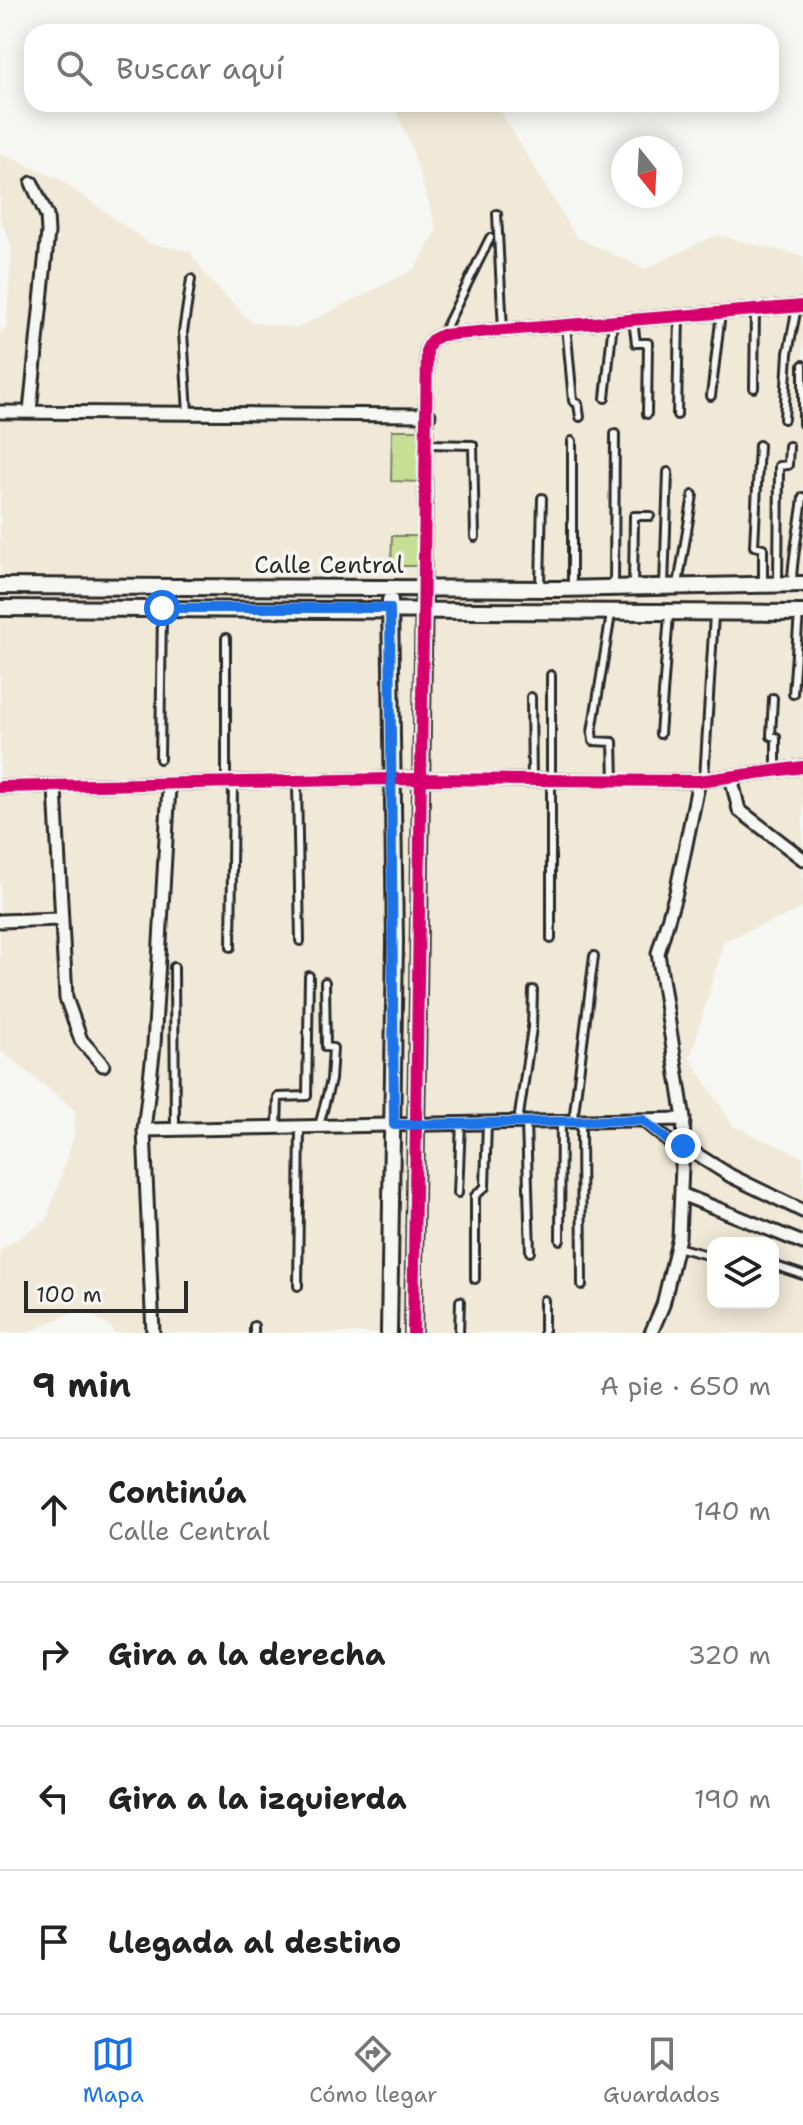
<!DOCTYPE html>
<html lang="es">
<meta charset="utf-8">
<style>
:root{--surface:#fff;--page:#f6f6f6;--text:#222;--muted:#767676;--line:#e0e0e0;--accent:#1a73e8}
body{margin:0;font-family:"Shantell Sans",sans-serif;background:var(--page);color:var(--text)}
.controls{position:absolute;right:24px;bottom:24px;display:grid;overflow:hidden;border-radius:16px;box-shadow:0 4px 20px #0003}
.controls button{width:72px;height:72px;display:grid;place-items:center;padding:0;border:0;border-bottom:2px solid var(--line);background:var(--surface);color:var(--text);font:40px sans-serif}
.compass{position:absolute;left:611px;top:136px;width:72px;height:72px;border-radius:50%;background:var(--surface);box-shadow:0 4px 20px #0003;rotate:162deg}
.scale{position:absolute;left:24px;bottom:20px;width:164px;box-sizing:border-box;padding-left:8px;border:4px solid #2b2b2b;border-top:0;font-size:22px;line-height:28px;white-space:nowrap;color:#2b2b2b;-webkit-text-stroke:6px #f6f6f2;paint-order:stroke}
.stop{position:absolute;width:24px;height:24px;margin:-18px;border:6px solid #1a73e8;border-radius:50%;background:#fff}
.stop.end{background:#1a73e8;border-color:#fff;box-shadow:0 2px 8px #0008}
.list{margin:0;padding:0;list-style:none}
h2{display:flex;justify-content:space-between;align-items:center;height:104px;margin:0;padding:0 32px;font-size:34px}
h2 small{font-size:26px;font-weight:400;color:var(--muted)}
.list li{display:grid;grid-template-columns:52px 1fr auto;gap:24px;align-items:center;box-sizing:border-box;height:144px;padding:0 32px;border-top:2px solid var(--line)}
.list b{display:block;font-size:30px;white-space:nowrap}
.list p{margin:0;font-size:26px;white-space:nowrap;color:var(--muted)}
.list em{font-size:26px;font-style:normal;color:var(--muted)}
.icon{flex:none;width:44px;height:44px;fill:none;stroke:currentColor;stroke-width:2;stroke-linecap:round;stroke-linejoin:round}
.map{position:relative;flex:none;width:803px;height:1333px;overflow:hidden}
.search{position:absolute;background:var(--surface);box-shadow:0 4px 20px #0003;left:24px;right:24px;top:24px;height:88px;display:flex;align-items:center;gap:20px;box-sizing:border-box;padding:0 28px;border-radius:24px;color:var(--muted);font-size:30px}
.sheet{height:680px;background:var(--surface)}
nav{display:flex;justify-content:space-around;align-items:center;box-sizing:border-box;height:112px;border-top:2px solid var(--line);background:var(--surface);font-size:22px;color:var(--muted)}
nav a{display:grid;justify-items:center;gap:4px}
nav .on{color:var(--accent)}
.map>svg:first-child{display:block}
.built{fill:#f0e9d7;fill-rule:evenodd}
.green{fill:#c7df95;stroke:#798560;stroke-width:2}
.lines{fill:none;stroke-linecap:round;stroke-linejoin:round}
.service-casing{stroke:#2b2b2b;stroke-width:12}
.minor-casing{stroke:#2b2b2b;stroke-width:17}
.tertiary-casing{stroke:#2b2b2b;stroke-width:20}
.service{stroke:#f6f6f2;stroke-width:6}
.minor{stroke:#f6f6f2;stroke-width:11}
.tertiary{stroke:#f6f6f2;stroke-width:14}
.cycleway-casing{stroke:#f6f6f2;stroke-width:17}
.cycleway{stroke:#d6006c;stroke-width:12}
.route{stroke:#1a73e8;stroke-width:10}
.labels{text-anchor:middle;stroke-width:7;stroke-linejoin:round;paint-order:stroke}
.street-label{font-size:24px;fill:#2b2b2b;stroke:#f6f6f2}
</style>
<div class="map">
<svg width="803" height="1333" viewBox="0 0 803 1333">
<rect width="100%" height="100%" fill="#f6f6f2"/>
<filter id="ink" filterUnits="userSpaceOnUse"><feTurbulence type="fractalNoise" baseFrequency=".0125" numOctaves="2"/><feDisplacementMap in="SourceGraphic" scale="16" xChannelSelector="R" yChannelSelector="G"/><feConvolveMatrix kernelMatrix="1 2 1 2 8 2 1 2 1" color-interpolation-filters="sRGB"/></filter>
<g filter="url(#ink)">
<path class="built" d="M393 104H496L576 237 645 269 717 235 803 256V908L724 941 690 1058 733 1126 803 1157V1333H113L112 1328 80 1309 27 1333H0V1250L47 1220 74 1136 76 1111 0 1050V332L6 328 12 246 0 219V153L59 179 150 244 190 251 207 277 251 322 297 328 415 269 437 230 412 149ZM713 1243H773V1303H713Z"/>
<path class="green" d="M392 430H422L421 482 391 481Z
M392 536H421V566H391Z"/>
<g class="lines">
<defs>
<path id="service" d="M497 214 503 330
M633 320 636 343H648L647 414
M566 325 573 401 578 404 580 417
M442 335 490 238
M754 388 755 310
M711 396 721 313
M605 398 613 322
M188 413 183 332 191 279
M677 415 679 316
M784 419 788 353 797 307
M803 424V365
M572 441V588
M428 444 473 445 475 537
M759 445 754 546 763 548V582
M778 583 779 466 788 465 789 446
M792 584C792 554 800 527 803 497
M678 585 693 495
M540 586 542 498
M614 586 615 434
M664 586 668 472
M633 587 634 516H650
M611 614 592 732 593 741 613 742 614 781
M551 675V939
M793 694 799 613
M531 697 532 781
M773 698 771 736 776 737V771
M660 734 669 614
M160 759 162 610
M704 779 714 615
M226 782V638
M297 783 300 941
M231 947 233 785
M174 967 175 1129
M573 1121 594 956
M581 1121 582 1285
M518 1122 532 1028 533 990
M526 1122 530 1252
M319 1126 331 1080 333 1048 326 1047 325 982
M277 1127 278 1097 307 1096 309 976
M458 1193 461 1123
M560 1240 561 1121
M677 1247 707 1255 713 1252
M773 1265 803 1275
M475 1279V1196L485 1187 487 1123
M298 1286 300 1127
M254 1326V1333
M459 1333 460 1301
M544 1333V1300"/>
<path id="minor" d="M30 411 48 232 47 216 32 183
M0 412 429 415
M424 586 427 349 432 340 442 335 803 306
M731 777 739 810 803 859
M0 787 391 779 699 781 803 767
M55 788 66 998 81 1040 103 1065
M0 921 60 919
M643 1120 682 1152
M144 1130 684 1119
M683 1146 731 1176 803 1211
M681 1194 803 1243
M153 1333 144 1130 154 1045 169 787
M651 1333 663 1305 679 1237 684 1119 658 953 676 893 699 781"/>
<path id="tertiary" d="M0 586 558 589 803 584
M0 608 803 613
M389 1333 395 941 390 600
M413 1333 424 586"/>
</defs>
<use href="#service" class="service-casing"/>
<use href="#minor" class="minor-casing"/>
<use href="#tertiary" class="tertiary-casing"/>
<use href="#service" class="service"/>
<use href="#minor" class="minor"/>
<use href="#tertiary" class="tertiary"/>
<defs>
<path id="cycleway" d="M0 787 391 779 699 781 803 767
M413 1333 427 349 432 340 442 335 803 306"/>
</defs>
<use href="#cycleway" class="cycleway-casing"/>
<use href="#cycleway" class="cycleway"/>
</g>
</g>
<g class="lines" filter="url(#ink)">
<path class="route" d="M162 608H390L394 1125 643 1120 682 1152 683 1146"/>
</g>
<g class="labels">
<g class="street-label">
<text x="329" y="573">Calle Central</text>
</g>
</g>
</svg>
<div class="controls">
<button><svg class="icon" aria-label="layers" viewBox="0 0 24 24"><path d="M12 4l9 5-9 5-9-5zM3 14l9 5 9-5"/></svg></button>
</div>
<svg class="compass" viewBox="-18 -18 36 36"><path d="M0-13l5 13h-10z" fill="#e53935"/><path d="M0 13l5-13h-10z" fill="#767676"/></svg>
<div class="scale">100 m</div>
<div class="stop" style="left:162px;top:608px"></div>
<div class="stop end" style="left:683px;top:1146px"></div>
<div class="search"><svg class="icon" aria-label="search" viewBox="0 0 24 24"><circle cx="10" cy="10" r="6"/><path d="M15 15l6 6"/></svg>Buscar aquí</div>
</div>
<section class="sheet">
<h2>9 min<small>A pie · 650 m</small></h2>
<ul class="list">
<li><svg class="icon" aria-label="ahead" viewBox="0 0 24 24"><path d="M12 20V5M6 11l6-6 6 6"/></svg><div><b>Continúa</b><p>Calle Central</p></div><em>140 m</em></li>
<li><svg class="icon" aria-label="right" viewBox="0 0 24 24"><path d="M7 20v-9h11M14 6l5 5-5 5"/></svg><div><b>Gira a la derecha</b></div><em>320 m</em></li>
<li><svg class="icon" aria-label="left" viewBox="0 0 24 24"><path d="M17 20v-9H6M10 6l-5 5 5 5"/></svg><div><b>Gira a la izquierda</b></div><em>190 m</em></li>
<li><svg class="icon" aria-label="arrive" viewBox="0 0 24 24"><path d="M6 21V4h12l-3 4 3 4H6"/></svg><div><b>Llegada al destino</b></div></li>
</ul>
</section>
<nav>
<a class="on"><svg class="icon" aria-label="map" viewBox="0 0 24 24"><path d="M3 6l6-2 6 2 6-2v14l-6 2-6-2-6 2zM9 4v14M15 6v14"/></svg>Mapa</a>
<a><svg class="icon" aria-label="directions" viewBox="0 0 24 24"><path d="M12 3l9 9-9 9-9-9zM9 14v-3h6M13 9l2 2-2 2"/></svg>Cómo llegar</a>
<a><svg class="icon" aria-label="saved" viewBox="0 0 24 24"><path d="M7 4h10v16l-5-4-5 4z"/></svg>Guardados</a>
</nav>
